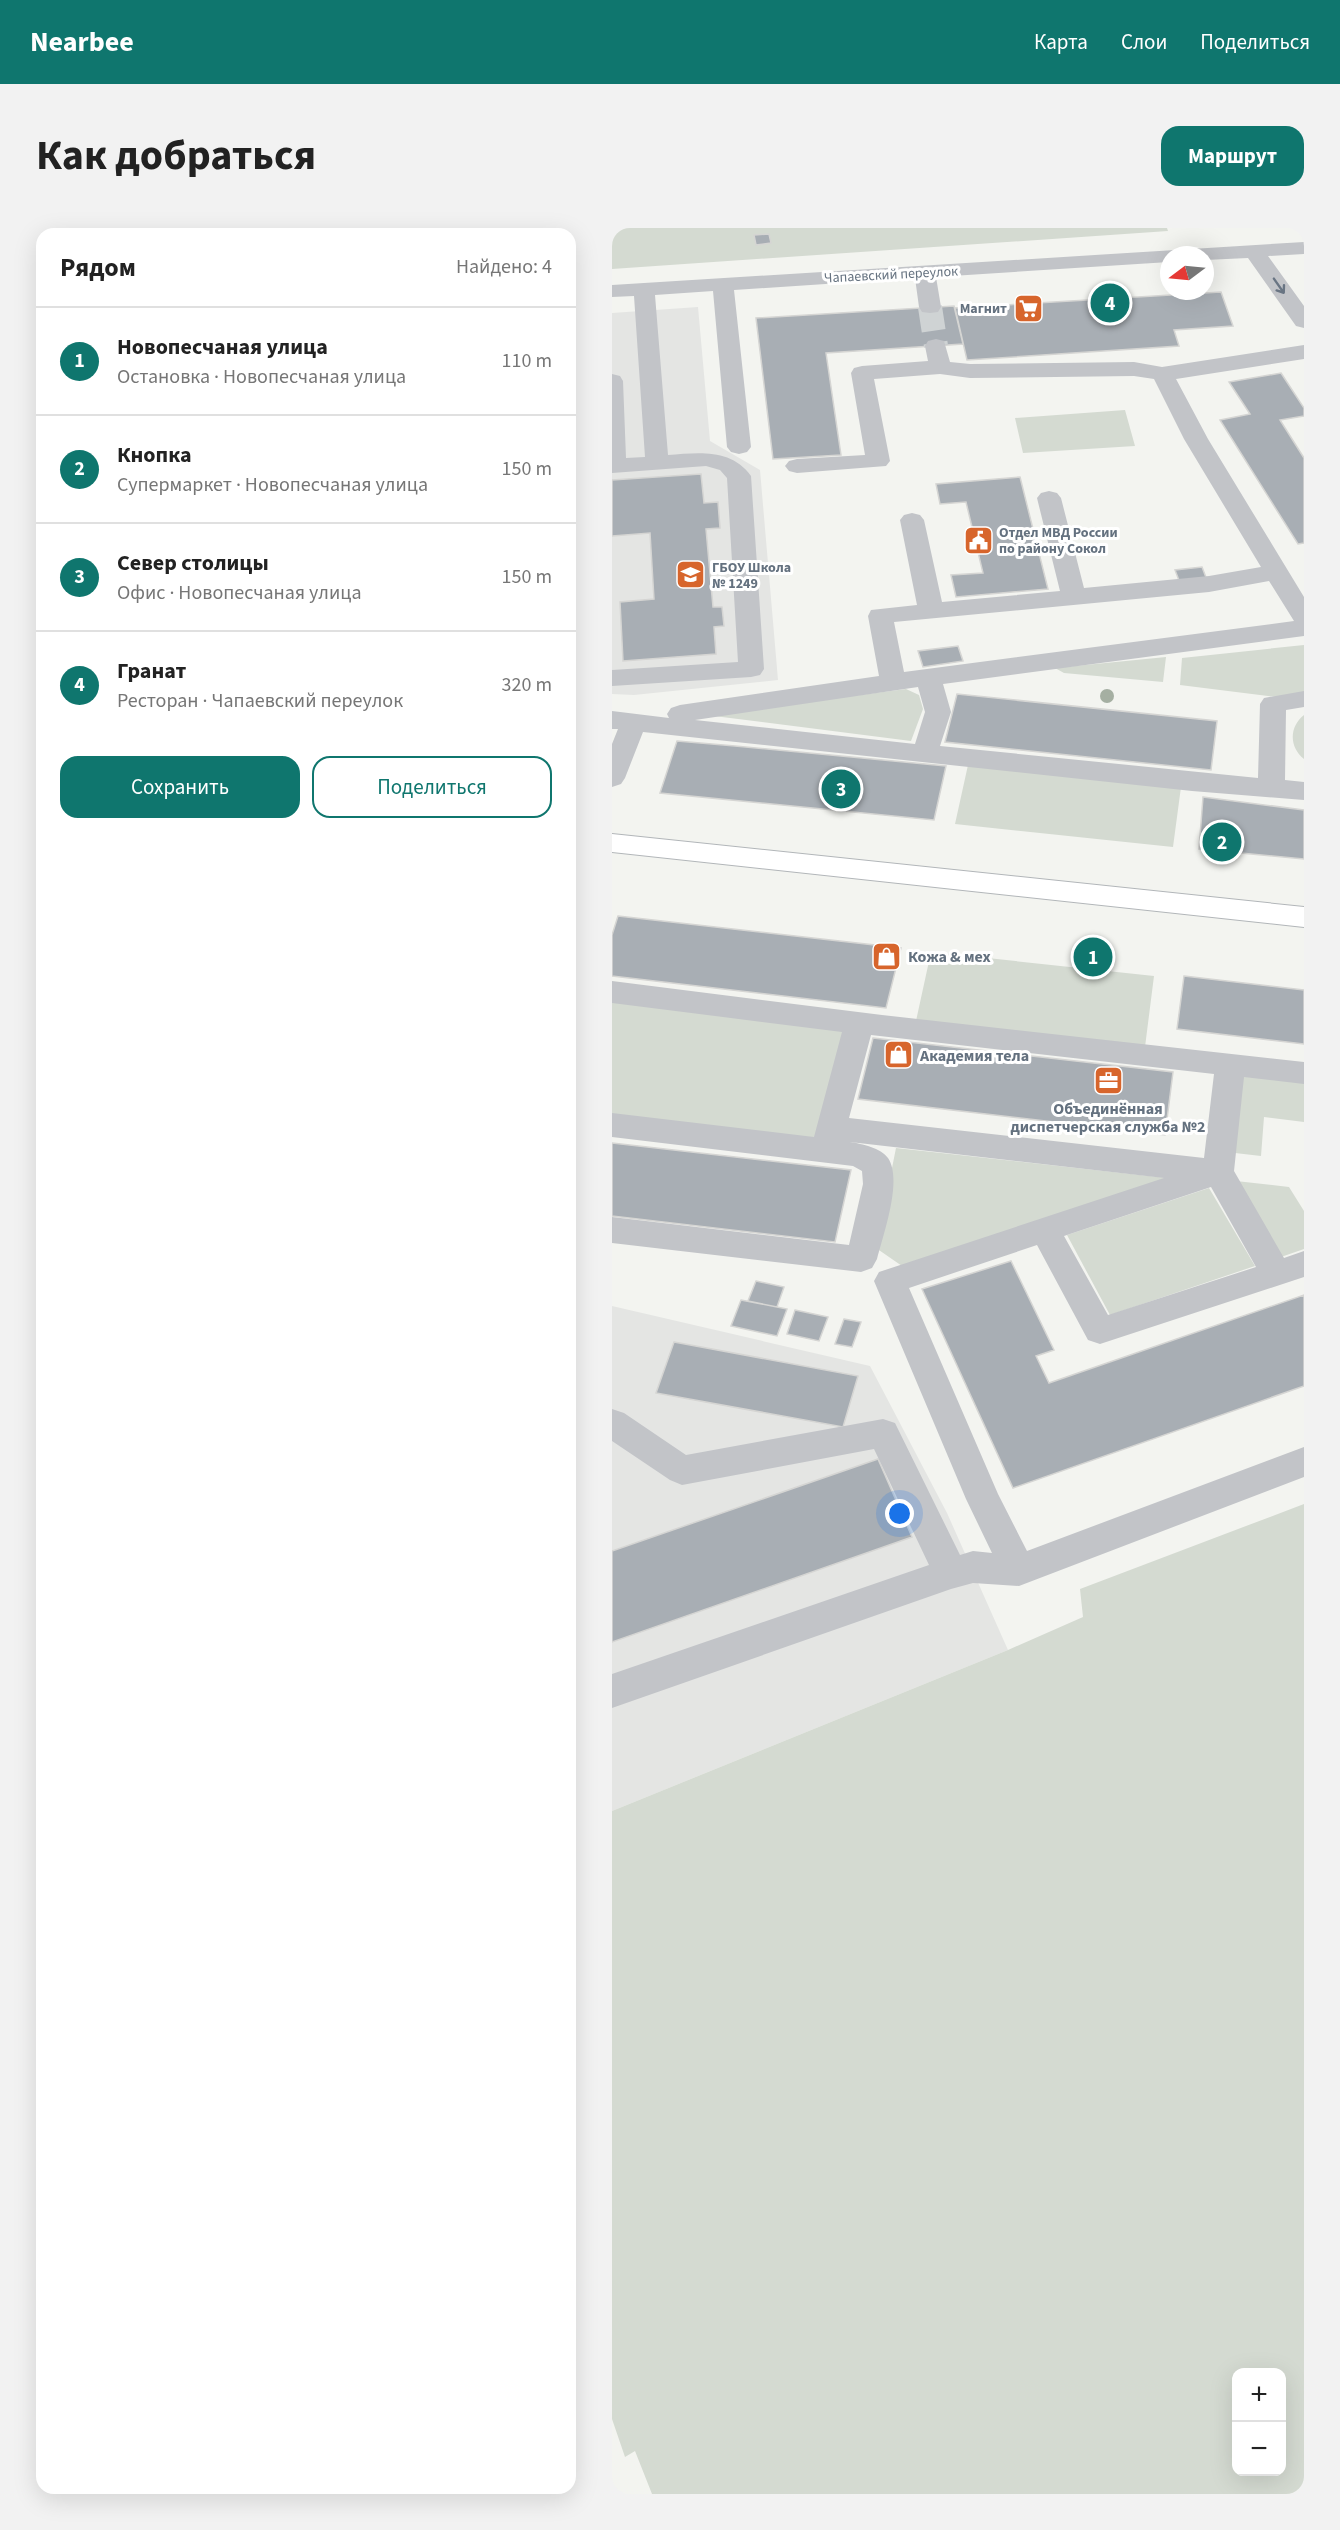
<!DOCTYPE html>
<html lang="ru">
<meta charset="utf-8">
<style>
:root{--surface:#fff;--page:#f2f2f2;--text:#222;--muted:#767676;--line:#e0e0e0;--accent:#0f766e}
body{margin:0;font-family:"Source Sans 3",sans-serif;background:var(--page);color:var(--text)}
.controls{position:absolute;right:18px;bottom:18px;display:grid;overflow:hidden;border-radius:12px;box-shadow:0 6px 24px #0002}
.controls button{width:54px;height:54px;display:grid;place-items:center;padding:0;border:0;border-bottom:2px solid var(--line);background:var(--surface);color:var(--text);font:30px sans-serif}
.compass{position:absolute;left:548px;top:18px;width:54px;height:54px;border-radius:50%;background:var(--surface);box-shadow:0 6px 24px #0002;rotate:254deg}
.you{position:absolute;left:288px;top:1286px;width:21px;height:21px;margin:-15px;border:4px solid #fff;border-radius:50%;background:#1a73e8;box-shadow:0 0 0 9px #1a73e833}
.badge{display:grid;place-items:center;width:39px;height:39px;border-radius:50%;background:var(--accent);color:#fff;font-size:20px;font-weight:700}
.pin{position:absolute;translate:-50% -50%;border:3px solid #fff;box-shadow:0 2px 6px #0006}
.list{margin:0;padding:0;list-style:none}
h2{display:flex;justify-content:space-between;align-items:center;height:78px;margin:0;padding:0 24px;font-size:26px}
h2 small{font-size:20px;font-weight:400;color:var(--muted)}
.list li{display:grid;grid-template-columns:39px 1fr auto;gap:18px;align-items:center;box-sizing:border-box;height:108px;padding:0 24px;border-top:2px solid var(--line)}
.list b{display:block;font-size:22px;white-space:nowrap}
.list p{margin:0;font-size:20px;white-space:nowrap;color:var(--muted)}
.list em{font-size:20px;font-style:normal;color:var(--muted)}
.actions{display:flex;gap:12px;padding:18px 24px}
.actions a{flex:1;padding:14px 0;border:2px solid var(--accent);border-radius:18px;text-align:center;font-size:21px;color:var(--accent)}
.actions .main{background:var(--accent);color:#fff}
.map{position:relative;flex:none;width:692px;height:2266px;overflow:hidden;border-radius:18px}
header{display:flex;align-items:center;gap:36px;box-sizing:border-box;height:84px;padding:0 30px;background:var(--accent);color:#fff}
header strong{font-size:28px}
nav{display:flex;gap:33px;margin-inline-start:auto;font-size:21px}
.intro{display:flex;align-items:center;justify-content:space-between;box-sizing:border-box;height:144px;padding:0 36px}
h1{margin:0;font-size:42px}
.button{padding:15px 27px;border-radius:18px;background:var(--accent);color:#fff;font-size:21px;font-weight:700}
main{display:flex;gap:36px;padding:0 36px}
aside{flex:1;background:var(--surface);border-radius:18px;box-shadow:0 6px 24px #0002}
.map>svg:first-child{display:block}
.built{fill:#e4e5e3}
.green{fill:#d4dad1;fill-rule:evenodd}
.building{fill:#a8aeb4;stroke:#d5d5d3;stroke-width:1.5}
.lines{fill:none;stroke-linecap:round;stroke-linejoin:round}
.minor-tunnel{stroke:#cfd3d4;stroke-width:24;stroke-dasharray:24 12;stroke-linecap:butt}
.major-casing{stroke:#b2b6b9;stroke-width:2}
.minor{fill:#c2c4c8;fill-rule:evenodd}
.major{fill:#fff;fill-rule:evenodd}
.tree{fill:#a5afa2}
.oneway{stroke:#697583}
.labels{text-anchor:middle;stroke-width:6;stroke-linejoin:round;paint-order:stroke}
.far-street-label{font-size:14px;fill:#64717f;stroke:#fff}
.far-poi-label{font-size:14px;font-weight:bold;fill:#64717f;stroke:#fff;text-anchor:start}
.poi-label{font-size:16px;font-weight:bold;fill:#64717f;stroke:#fff;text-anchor:start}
</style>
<header>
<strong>Nearbee</strong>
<nav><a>Карта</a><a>Слои</a><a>Поделиться</a></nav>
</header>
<div class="intro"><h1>Как добраться</h1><a class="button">Маршрут</a></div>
<main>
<aside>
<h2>Рядом<small>Найдено: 4</small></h2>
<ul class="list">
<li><span class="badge">1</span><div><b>Новопесчаная улица</b><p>Остановка · Новопесчаная улица</p></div><em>110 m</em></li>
<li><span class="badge">2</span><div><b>Кнопка</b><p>Супермаркет · Новопесчаная улица</p></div><em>150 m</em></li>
<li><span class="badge">3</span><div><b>Север столицы</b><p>Офис · Новопесчаная улица</p></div><em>150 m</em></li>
<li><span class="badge">4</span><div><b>Гранат</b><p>Ресторан · Чапаевский переулок</p></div><em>320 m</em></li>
</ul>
<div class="actions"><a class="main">Сохранить</a><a>Поделиться</a></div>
</aside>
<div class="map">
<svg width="692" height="2266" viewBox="0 0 692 2266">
<rect width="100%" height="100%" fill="#f3f4f0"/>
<path class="built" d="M86 79 98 213 148 242 166 452 22 467 0 466V85Z
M0 1078 258 1138 335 1285 396 1422 0 1583Z"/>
<path class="green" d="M0 0H555L556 3 0 41Z
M513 182 523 218 411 225 403 190Z
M692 417V464L665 469 568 457 570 430Z
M554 429 551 454 452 445 443 440Z
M294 461 307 467 311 481 299 513 94 487Z
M692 487V531C677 519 677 499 692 487Z
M356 537 569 559 561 619 343 596Z
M319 724 542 748 533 819 304 793Z
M0 769 237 795 208 915 0 890Z
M628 847 692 855V894L652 889 649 928 623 925Z
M284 920 555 950 290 1038 264 1020Z
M624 953 677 959 692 983V1021L669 1029Z
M597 960 643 1038 498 1087 455 1007Z
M692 1276V2266H40L23 2223 13 2229 0 2191V1583L396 1422 471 1389 468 1361ZM624 2144H670V2244H624Z"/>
<path class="building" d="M157 6 159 15 144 17 142 7Z
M609 64 621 98 562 102 567 118 355 132 343 80Z
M342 78 351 116 214 125 229 227 161 231 144 90Z
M669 145 692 180V188L668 192 692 230V315L686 316 608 192 638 186 617 154Z
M89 246 92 275 106 274 108 300 94 301 101 379H110L112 398 102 399 104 426 11 433 8 374 42 371 38 305 0 308V252Z
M408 249 436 361 344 369 339 347 371 345 354 274 328 276 324 256Z
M590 339 595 352 568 355 563 342Z
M346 418 351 433 311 439 306 423Z
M345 466 605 493 599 542 333 514Z
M65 513 123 518 334 538 322 592 48 565Z
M591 569 692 582V631L587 621Z
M6 688 289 720 274 780 0 748V707Z
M572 748 692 762V816L565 801Z
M261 810 561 844 553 907 246 871Z
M0 915 239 942 223 1014 0 988Z
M399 1033 442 1122 424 1128 437 1155 692 1067V1158L401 1260 310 1061Z
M144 1053 172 1059 165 1079 136 1073Z
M129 1072 175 1081 165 1108 119 1098Z
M183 1082 216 1089 207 1113 175 1106Z
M232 1091 249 1094 240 1119 223 1116Z
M62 1114 246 1148 231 1199 44 1165Z
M266 1231 300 1309 0 1414V1323Z"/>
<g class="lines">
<path class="minor-tunnel" d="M318 79 324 118"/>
<defs>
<path id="major" d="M0 606 692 679V699L0 624Z"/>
</defs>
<use href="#major" class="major-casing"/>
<path class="minor" d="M692 14V26L656 28 692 78V100L684 98 636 30 593 32V27H557V34L324 49 329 79 326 84 318 85 310 84 307 79 303 50 122 62 139 219 135 224 127 226 119 224 115 219 101 63 43 67 56 227C86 225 119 220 139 248L152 441 148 447 139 449 0 458V442L126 434 115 250 108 242 94 238 0 245V146L8 148 11 153 14 230 33 229 22 68 0 69V57Z
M324 111 332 113 338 134 358 136 522 134 550 139 692 117V131L564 151 596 211 692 369V408L331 456 339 484 328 518 646 550 648 476 652 470 692 463V479L674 482 673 552 692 554V572L580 563 31 504 13 550 9 556 0 559V516L6 501H0V483L57 490 55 486 59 480 68 477 267 448 256 388 259 382 305 377 288 292 292 287 300 285 308 287 312 292 330 374 448 363 425 270 429 265 437 263 445 265 449 270 472 360 597 348 649 339 572 211 542 151 522 148 358 150 328 146 262 151 278 233 274 238 185 245 177 243 173 238 177 233 185 231 253 227 239 145 242 140 250 138 316 133 313 118 316 113ZM657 353 682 393 292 444 282 394 597 364ZM306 459 313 484 303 516 83 492Z
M0 753 270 787 692 834V856L632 849 622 943 672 1030 692 1023V1049L488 1116 476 1112 425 1017 297 1060 386 1266 415 1323 692 1219V1249L407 1358 361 1355 339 1361 0 1480V1446L317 1337 262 1221 70 1257 58 1252 0 1213V1181L12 1185 74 1227 271 1191 283 1195 348 1327 361 1323 380 1325 354 1271 262 1053 267 1044 552 950 238 914C250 916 269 920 276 930 291 952 271 1007 265 1031L260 1040 249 1044 0 1015V989L237 1017 251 956 250 943 241 938 0 909V885L202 909 230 804 0 775ZM259 807 602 846 592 930 237 890ZM599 959 644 1039 496 1087 452 1008Z"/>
<use href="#major" class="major"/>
</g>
<circle class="tree" cx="495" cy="468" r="7"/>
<defs><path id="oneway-shaft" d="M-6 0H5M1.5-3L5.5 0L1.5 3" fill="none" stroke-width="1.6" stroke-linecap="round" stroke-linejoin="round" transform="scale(1.5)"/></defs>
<use class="oneway" href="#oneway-shaft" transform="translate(667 58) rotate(55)"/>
<defs>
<symbol id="supermarket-square" viewBox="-11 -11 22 22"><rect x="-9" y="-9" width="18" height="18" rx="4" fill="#d7652c" stroke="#fff"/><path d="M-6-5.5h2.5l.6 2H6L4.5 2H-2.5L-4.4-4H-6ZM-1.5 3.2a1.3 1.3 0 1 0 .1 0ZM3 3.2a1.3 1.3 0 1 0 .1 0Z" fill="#fff"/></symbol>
<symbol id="civic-square" viewBox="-11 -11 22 22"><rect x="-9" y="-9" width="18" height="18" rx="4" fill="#d7652c" stroke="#fff"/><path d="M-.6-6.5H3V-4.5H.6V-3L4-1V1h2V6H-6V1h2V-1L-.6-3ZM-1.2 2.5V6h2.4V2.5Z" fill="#fff"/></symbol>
<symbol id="school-square" viewBox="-11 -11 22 22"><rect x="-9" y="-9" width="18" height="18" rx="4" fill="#d7652c" stroke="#fff"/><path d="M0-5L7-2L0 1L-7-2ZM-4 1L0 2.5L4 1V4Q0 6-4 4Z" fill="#fff"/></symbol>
<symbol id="shop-square" viewBox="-11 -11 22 22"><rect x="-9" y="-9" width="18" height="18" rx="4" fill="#d7652c" stroke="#fff"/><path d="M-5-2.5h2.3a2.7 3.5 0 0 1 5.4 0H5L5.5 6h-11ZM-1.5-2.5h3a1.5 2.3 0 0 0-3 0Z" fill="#fff"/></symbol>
<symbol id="office-square" viewBox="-11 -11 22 22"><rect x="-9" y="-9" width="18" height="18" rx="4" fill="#d7652c" stroke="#fff"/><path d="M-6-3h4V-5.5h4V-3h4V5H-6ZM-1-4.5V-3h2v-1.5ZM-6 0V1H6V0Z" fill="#fff"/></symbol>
</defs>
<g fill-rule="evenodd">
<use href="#supermarket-square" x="400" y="64" width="33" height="33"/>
<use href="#civic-square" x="350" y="296" width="33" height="33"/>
<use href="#school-square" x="62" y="330" width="33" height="33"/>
<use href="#shop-square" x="258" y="712" width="33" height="33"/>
<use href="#shop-square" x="270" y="810" width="33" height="33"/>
<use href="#office-square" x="480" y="836" width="33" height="33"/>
</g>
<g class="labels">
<g class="far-street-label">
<text transform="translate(279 46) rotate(-3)" y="5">Чапаевский переулок</text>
</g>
<g class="far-poi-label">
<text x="395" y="85" text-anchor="end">Магнит</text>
<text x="387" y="309">Отдел МВД России<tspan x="387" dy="16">по району Сокол</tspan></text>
<text x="100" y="344">ГБОУ Школа<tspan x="100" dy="16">№ 1249</tspan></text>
</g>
<g class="poi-label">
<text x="296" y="734">Кожа &amp; мех</text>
<text x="308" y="833">Академия тела</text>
<text x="496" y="886" text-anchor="middle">Объединённая<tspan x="496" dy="18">диспетчерская служба №2</tspan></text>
</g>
</g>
</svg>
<div class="controls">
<button>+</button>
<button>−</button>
</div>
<svg class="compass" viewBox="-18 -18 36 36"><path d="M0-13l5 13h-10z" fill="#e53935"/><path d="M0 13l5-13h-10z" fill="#767676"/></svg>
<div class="you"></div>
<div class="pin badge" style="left:481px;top:729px">1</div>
<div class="pin badge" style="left:610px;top:614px">2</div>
<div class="pin badge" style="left:229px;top:561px">3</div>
<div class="pin badge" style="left:498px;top:75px">4</div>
</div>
</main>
